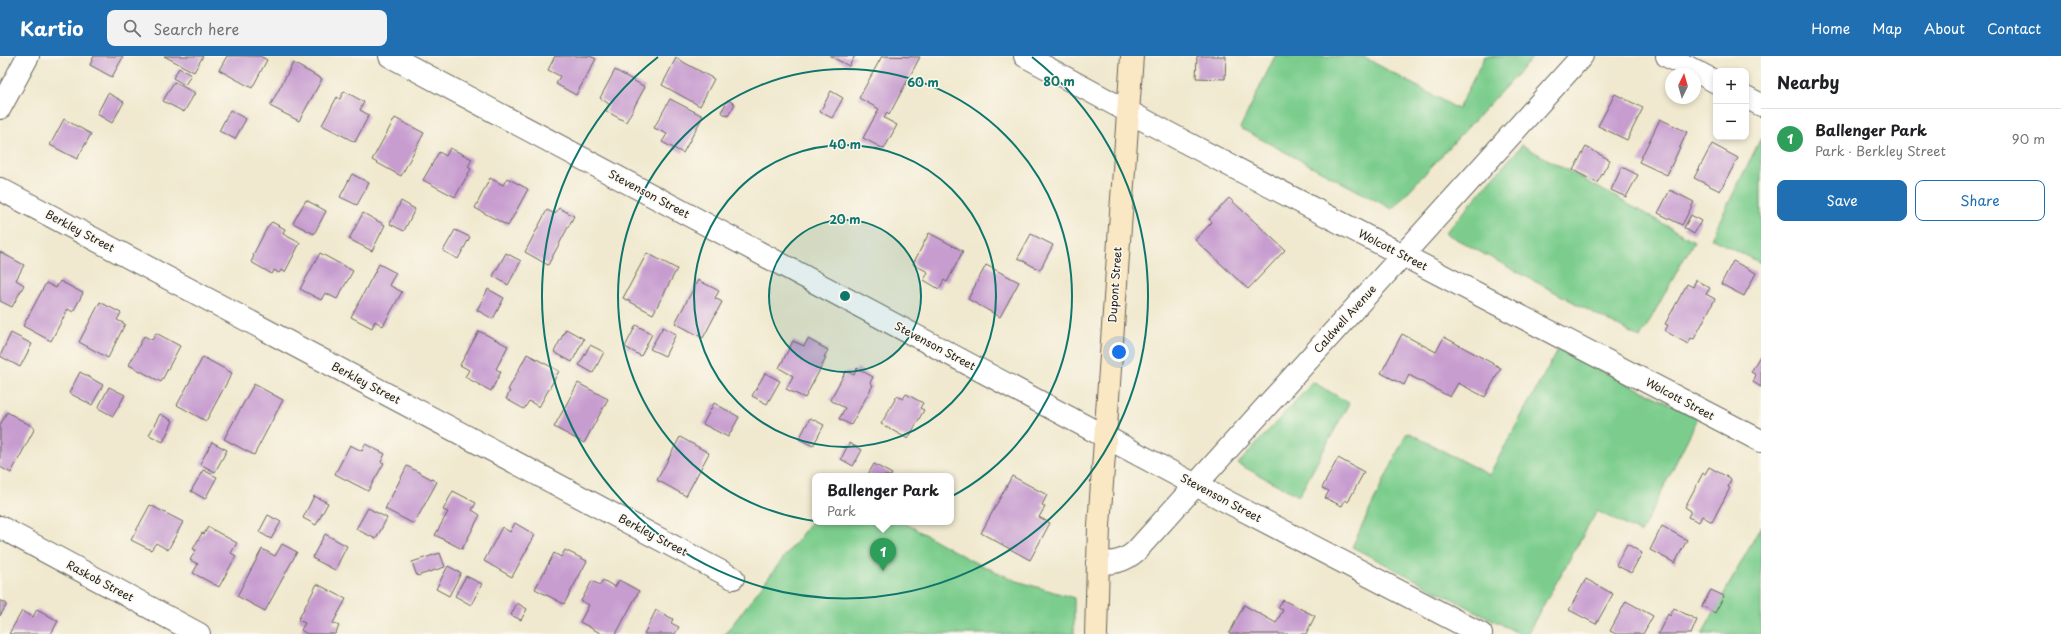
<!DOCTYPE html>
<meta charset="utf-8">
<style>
:root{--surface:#fff;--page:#f2f2f2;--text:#202124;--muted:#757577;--line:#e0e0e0;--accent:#1f6fb2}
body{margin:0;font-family:"Playpen Sans",sans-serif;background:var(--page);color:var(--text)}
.controls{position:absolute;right:12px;top:12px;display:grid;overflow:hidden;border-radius:8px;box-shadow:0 2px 6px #0003}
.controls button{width:36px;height:36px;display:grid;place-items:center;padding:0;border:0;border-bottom:1px solid var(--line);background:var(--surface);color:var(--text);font:20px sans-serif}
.compass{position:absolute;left:1665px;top:12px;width:36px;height:36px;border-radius:50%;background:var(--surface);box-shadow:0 2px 6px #0003;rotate:5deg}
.you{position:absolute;left:1119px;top:296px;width:14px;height:14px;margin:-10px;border:3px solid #fff;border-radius:50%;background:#1a73e8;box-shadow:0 0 0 6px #1a73e833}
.badge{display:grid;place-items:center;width:26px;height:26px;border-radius:50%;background:var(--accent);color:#fff;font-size:13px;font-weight:700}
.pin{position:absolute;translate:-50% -33px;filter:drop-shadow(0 1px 2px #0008)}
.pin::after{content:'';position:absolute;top:21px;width:14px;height:12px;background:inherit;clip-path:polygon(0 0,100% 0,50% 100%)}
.popup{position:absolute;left:812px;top:417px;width:142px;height:52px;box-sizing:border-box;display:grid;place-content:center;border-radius:8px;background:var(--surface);filter:drop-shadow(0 1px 3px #0005);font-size:13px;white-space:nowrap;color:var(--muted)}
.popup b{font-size:15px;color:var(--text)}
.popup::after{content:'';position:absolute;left:50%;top:100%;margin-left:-8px;border:8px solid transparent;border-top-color:var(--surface)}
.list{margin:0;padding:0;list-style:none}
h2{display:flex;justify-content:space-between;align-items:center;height:52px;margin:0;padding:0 16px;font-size:17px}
h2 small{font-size:13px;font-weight:400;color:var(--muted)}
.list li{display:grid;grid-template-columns:26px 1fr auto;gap:12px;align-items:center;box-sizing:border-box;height:60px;padding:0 16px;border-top:1px solid var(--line)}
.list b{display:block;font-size:15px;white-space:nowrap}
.list p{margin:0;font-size:13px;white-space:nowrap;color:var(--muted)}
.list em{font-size:13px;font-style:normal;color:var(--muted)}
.actions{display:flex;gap:8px;padding:12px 16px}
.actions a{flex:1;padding:9px 0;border:1px solid var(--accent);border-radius:8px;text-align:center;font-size:14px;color:var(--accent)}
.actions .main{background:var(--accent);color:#fff}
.icon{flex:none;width:22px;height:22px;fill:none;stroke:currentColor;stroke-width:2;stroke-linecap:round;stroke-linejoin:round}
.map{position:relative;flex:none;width:1761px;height:578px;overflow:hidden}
header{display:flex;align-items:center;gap:24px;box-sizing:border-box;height:56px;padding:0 20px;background:var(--accent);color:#fff}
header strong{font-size:19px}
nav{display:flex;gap:22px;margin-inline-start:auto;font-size:14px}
.search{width:280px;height:36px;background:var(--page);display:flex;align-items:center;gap:10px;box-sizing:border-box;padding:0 14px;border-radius:8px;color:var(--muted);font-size:15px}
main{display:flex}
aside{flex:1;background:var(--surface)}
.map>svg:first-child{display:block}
.green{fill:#7ccd8d;stroke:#4c7454}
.building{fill:#c79dd0}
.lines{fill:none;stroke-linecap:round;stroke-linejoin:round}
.street-casing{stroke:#66645b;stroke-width:24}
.secondary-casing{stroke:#66645b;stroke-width:24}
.street{stroke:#fff;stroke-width:22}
.secondary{stroke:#fae7c3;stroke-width:22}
.ring{fill:none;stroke:#0f766e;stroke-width:2}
.labels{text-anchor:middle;stroke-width:3;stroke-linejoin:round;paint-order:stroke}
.street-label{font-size:11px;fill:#1c1c1c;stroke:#fbf7ec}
.centre{fill:#0f766e;stroke:#fbf7ec;stroke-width:2}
.ring-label{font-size:12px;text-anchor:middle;font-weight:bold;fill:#0f766e;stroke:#fbf7ec;stroke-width:3;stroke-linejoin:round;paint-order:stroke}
</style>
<header>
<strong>Kartio</strong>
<div class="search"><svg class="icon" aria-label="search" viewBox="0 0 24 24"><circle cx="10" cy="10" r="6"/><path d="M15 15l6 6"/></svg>Search here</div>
<nav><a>Home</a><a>Map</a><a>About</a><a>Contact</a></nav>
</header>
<main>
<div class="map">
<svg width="1761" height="578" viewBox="0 0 1761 578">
<rect width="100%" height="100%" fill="#fbf7ec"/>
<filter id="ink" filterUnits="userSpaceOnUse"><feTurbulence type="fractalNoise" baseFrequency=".025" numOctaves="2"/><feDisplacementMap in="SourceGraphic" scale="8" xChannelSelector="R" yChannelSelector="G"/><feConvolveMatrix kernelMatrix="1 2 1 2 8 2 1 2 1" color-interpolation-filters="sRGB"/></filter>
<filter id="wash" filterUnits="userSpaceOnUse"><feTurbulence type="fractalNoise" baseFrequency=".012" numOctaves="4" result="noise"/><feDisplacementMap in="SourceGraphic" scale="16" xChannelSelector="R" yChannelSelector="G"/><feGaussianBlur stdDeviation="0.9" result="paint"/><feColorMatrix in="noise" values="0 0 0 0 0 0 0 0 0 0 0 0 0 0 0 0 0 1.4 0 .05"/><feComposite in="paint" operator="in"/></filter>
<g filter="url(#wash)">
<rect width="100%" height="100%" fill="#f0e9cf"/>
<path class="green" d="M1275 0H1362L1458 53 1485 0H1534L1392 153 1240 72Z
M1761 82V207L1711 182Z
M1522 89 1694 185 1640 282 1445 177Z
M1558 293 1698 362 1641 477 1597 455 1527 578H1520L1352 491 1407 376 1489 419Z
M1313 326 1349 347 1299 440 1238 408Z
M815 461V466H903L970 504 1017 525 1074 542V578H725Z
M1761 470V578H1702Z"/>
<g id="blocks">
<path class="building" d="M94 0H121L123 1 112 21 90 9Z
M164 0H203L194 16Z
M227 0H260L267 4 252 32 219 14Z
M555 0H590L596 3 576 39 556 28 560 20 548 14Z
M830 0H855L849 10Z
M882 0 920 1 889 59 887 57 884 62 897 69 884 93 863 82 879 53 859 42Z
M1197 0H1226L1225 23 1196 22Z
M676 2 714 23 700 50 662 29Z
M293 7 322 23 299 65 270 50Z
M179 12 191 19 185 29 173 22Z
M615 14 645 31 626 66 606 55 609 48 600 42Z
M174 26 195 37 184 56 163 45Z
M344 35 364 46 360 54 369 59 355 86 322 69 337 41 340 43Z
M831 35 843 42 832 62 820 56Z
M108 37 124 46 112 67 97 58Z
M1615 38 1643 52 1627 84 1598 70Z
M670 43 703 60 683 97 662 86 667 78 654 72Z
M728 44 735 48 728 60 721 56Z
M230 54 246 63 235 83 219 75Z
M395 62 424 77 401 120 372 104Z
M64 63 91 78 77 103 50 89Z
M1660 63 1687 76 1667 119 1639 106Z
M1712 88 1738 102 1720 135 1694 122Z
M1586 91 1610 104 1597 127 1573 114Z
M450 92 472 103 468 111 471 113 455 141 423 124 439 96 446 100Z
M1622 111 1638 119 1626 141 1611 134Z
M352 118 369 127 357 149 340 141Z
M490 122 503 129 507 122 528 133 508 170 475 152Z
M1670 134 1694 146 1682 169 1658 157Z
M1229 142 1285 194 1248 233 1195 184 1212 166 1209 163Z
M306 144 326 155 314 178 293 167Z
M401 145 415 153 404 175 390 168Z
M559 152 574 160 548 209 525 196 547 154 555 158Z
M363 157 385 169 372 195 349 183Z
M1691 159 1701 165 1694 178 1684 172Z
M272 166 285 173 283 178 300 187 285 216 281 214 279 217 274 214 272 218 251 206 254 200 253 199 268 170Z
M455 174 470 181 458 203 443 195Z
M929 177 963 195 947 226 944 224 939 233 924 224 928 216 913 208Z
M1031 178 1053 189 1040 214 1018 202Z
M0 196 24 209 16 224 24 229 12 251 0 245Z
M320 197 353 215 337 243 325 237 321 244 300 233Z
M506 197 521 205 508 229 493 220Z
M647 197 677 213 653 258 623 242Z
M1733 205 1756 217 1744 240 1721 228Z
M379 208 396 217 389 229 402 236 383 270 375 265 372 272 351 261Z
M986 209 1019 226 1000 261 968 243Z
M698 224 719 235 715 242 722 246 703 282 675 267Z
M1696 224 1710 232 1706 238 1715 243 1694 283 1691 282 1688 288 1665 275 1668 269 1665 268 1687 228 1693 231Z
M60 225 83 237 73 256 68 253 51 285 23 270 46 227 56 232Z
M488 233 504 242 493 263 477 254Z
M100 246 121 257 117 264 125 268 108 302 79 286Z
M636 269 652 278 641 300 625 291Z
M663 271 676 278 665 300 650 293Z
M566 273 584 283 572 306 554 296Z
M479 275 508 290 496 313 501 316 491 335 465 321 469 314 460 309Z
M11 277 32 288 20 311 0 300Z
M156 277 180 290 161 326 129 309 144 280 152 284Z
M1402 278 1436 296 1444 281 1501 312 1485 341 1458 327 1450 341 1409 319 1404 329 1381 317Z
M808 283 828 294 824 301 826 302 805 342 786 333 793 320 779 312 793 285 804 290Z
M590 289 604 296 593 317 579 309Z
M527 298 559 315 539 351 529 345 524 353 506 343 510 335 508 334Z
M1761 298V331L1753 326 1756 319 1751 316Z
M203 301 232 317 206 365 177 349Z
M857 312 873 321 870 327 873 329 851 369 839 363 845 352 830 344 846 315 854 319Z
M80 316 103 329 92 349 69 337Z
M765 317 780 325 767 348 752 340Z
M578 327 608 343 584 387 554 371Z
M254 328 283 344 254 399 224 383Z
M109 331 125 339 113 360 98 352Z
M906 338 923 347 920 352 924 354 908 383 881 368 897 340 903 343Z
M714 347 739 361 728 381 703 368Z
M7 356 35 372 11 417 0 411V369Z
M160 358 173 365 163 386 149 379Z
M810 362 824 369 813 390 799 383Z
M680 381 709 397 686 440 657 424Z
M212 386 227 394 215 416 200 408Z
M849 387 862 394 853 410 841 403Z
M365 388 385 398 381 406 384 407 368 435 335 418 350 389 362 395Z
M1338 402 1364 416 1348 446 1345 444 1342 450 1325 442 1329 435 1322 432Z
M874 408 892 418 891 420H867Z
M407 410 437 426 414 468 385 453Z
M1709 411 1731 423 1728 431 1730 432 1712 466 1702 460 1699 466 1688 461 1691 455 1685 451 1703 417 1705 418Z
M203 414 217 421 205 443 191 435Z
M1012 420 1047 439 1042 449 1045 451 1039 461 1050 467 1030 504 981 477Z
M453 435 476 447 472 454 480 459 462 493 435 479 448 456 443 454Z
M314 440 328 447 316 469 303 462Z
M150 449 183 466 168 494 156 487 151 494 131 484Z
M368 452 387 462 376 483 356 473Z
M268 459 281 466 271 483 259 476Z
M515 467 535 479 512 521 484 505 502 471 510 476Z
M1662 470 1687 484 1675 507 1650 494Z
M208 471 237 487 231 497 236 500 219 531 193 517 198 508 190 504 196 494 193 493 202 477 204 478Z
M325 478 347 490 335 514 312 502Z
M282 488 297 496 265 555 237 540 262 493 275 500Z
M1627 488 1642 497 1631 517 1616 509Z
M565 494 587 505 564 548 535 533 554 497 561 501Z
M440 497 445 511 417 520 412 506Z
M448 510 461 517 449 540 436 533Z
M466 520 482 528 471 549 455 540Z
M1586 523 1613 538 1596 568 1569 554Z
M603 524 615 531 619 524 639 535 616 578H602L580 566 589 549 581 545 592 525 600 529Z
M317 528 346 543 333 567 339 570 335 578H307L301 574 305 567 298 564Z
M1711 534 1724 540 1715 557 1702 550Z
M0 544 7 548 0 560Z
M1283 544 1315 560 1306 578H1229L1244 549 1276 567 1283 554 1278 552Z
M1626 545 1653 560 1643 578H1616L1610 575Z
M517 547 527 553 521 564 511 559Z
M1674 552 1697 564 1691 578H1658L1668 558 1670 560Z
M37 553 58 565 51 578H9L22 555 33 561Z
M656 554 673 563 671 567 679 571 675 578H644Z"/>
</g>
</g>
<g filter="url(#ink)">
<use href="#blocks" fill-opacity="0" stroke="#66645b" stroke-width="1"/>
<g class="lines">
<defs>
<path id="street" d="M390 0 1222 443 1481 578
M1025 0 1183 85 1761 385
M1667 0 1716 26
M1746 41 1761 49
M0 52 28 0
M0 133 733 522
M0 471 199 578
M1097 507C1113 507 1124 506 1136 495L1582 0"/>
<path id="secondary" d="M1096 578 1099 470 1132 0"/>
</defs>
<use href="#street" class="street-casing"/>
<use href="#secondary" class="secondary-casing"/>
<use href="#street" class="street"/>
<use href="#secondary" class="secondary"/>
</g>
</g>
<circle cx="845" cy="240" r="76" fill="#0f766e" fill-opacity=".12"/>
<g class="ring">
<circle cx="845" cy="240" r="76"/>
<circle cx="845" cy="240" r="151"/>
<circle cx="845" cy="240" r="227"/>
<path d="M1032 1A303 303 0 1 1 658 1"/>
</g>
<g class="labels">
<g class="street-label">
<text transform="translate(649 138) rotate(28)" y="4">Stevenson Street</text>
<text transform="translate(80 175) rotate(28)" y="4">Berkley Street</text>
<text transform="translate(1393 194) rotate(27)" y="4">Wolcott Street</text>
<text transform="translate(1115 229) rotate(-86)" y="4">Dupont Street</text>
<text transform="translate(1345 263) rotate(-48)" y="4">Caldwell Avenue</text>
<text transform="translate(935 290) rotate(28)" y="4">Stevenson Street</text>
<text transform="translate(366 327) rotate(28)" y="4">Berkley Street</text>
<text transform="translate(1680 343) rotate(28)" y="4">Wolcott Street</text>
<text transform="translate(1221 442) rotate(28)" y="4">Stevenson Street</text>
<text transform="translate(653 479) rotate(28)" y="4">Berkley Street</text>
<text transform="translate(100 525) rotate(28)" y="4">Raskob Street</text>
</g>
</g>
<circle cx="845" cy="240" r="6" class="centre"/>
<g class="ring-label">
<text x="1059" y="30">80 m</text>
<text x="923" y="31">60 m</text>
<text x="845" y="93">40 m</text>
<text x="845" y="168">20 m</text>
</g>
</svg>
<div class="controls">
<button>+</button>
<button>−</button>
</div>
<svg class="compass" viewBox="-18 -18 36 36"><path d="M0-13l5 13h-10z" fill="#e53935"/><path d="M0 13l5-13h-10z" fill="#757577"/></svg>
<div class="you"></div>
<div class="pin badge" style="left:883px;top:515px;background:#2e9e5b">1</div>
<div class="popup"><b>Ballenger Park</b>Park</div>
</div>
<aside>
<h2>Nearby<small></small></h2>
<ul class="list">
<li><span class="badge" style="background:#2e9e5b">1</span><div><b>Ballenger Park</b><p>Park · Berkley Street</p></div><em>90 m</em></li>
</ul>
<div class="actions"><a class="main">Save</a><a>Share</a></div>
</aside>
</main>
